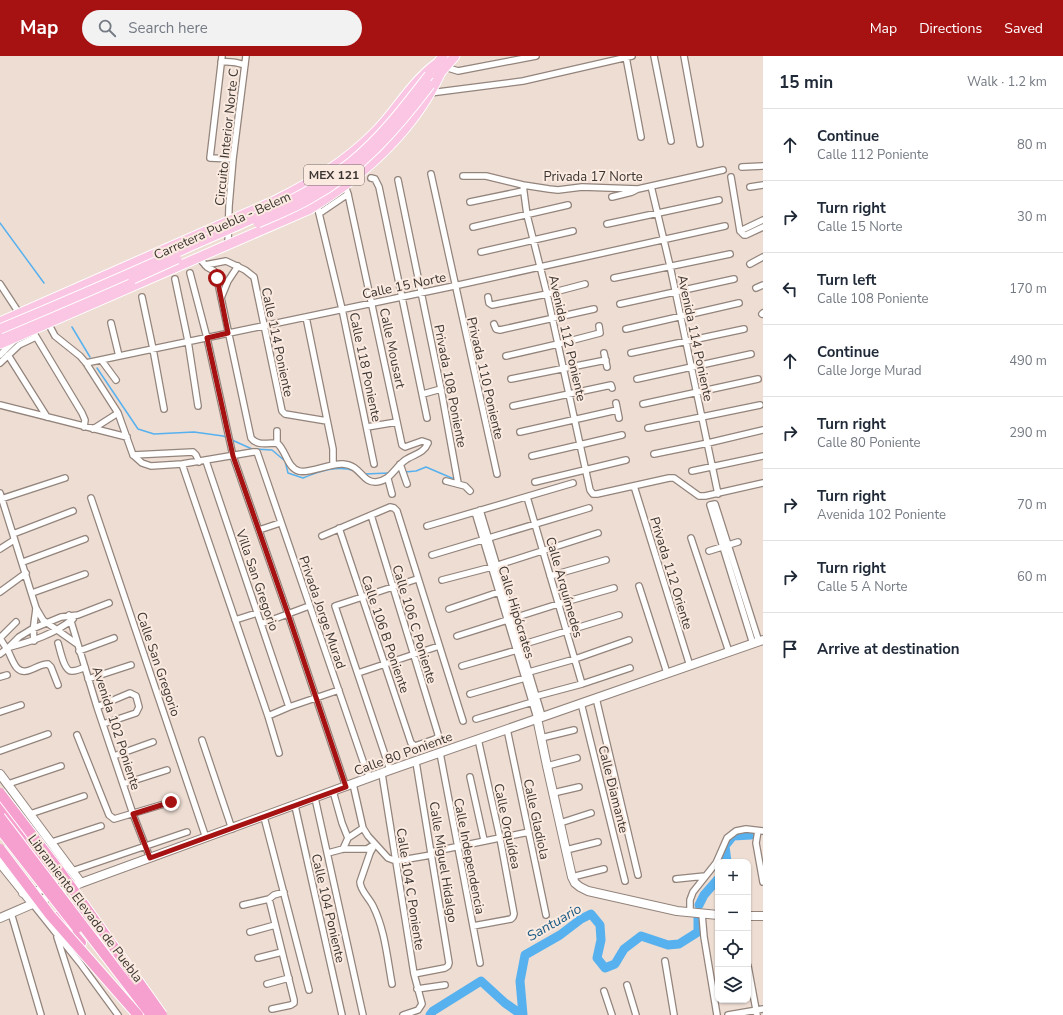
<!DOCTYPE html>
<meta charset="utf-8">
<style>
:root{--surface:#fff;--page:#f2f2f3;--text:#1f2937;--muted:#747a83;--line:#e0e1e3;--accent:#a61112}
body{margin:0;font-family:"Nunito Sans",sans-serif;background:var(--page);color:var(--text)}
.controls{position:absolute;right:12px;bottom:12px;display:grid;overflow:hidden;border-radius:8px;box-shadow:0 1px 3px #0004}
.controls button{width:36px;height:36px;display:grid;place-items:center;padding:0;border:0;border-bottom:1px solid var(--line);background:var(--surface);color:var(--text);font:20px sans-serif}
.stop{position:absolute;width:12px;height:12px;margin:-9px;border:3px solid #a61112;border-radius:50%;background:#fff}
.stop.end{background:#a61112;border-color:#fff;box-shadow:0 1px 4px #0008}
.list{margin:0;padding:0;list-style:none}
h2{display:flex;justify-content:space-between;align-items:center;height:52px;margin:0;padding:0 16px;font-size:17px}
h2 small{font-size:13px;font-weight:400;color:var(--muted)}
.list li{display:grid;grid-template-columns:26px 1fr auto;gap:12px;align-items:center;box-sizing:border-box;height:72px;padding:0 16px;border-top:1px solid var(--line)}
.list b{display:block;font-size:15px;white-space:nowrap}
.list p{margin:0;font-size:13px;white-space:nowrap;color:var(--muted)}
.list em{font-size:13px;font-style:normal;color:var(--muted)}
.icon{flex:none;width:22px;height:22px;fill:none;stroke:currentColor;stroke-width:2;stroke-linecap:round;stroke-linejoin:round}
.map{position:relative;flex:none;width:763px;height:959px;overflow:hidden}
header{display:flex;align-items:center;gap:24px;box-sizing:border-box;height:56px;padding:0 20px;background:var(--accent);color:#fff}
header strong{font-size:19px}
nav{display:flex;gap:22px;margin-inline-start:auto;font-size:14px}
.search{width:280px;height:36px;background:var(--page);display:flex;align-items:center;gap:10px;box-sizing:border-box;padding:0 14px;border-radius:22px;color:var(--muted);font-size:15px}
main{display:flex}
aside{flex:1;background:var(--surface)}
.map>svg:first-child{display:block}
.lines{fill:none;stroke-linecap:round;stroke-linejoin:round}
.stream{stroke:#57b1ef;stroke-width:1.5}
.river{stroke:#57b1ef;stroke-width:9}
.street-casing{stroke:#93847c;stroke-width:8}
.secondary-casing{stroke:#93847c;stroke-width:10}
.primary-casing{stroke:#fff;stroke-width:11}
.highway-casing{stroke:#fff;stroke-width:12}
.street{stroke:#fff;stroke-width:5.5}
.secondary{stroke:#fff;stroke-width:8}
.primary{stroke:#fac6e3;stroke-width:9}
.highway{stroke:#f6a0d0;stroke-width:10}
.primary-bridge-casing{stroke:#fff;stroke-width:11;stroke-linecap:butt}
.highway-bridge-casing{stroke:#fff;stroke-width:12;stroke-linecap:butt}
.primary-bridge{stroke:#fac6e3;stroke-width:9}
.highway-bridge{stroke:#f6a0d0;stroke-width:10}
.route{stroke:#a61112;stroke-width:5}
.labels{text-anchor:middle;stroke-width:4;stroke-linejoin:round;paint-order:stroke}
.shield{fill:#faeae0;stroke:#746b66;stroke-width:1}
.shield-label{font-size:12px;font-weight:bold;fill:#3b3531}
.street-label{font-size:13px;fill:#3b3531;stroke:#faeae0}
.water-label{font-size:14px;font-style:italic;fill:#195a84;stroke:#faeae0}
</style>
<header>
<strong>Map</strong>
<div class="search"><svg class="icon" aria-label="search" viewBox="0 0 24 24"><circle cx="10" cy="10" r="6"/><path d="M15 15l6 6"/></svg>Search here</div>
<nav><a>Map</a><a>Directions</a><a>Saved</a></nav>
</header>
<main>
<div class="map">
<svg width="763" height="959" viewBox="0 0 763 959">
<rect width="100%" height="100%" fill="#edddd3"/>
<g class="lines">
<path class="stream" d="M0 167 44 227
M72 271 90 301
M97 312 138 373 154 378 194 376 223 380 226 381
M232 384 252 393 272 394 285 405 288 417 303 422C320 415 338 409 355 415
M405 416 416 415 426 411 454 423
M365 418 389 417"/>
<path class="river" d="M727 806 725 790 733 780 751 779
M699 849 704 839 718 823
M430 959 433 955 481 925 505 947 522 959
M523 959 520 925 525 899 560 879 581 863 591 858 600 869 601 884 597 902 605 912 615 908 624 893 641 880 668 889 679 888 698 876V860"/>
<defs>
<path id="street" d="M222 0 210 102 233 103
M654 0 671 85
M684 0 700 88
M626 1 641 81
M221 6C230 5 236 6 245 9
M445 11 458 15 536 0
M430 37 523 25 632 0
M742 111 763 110
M431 118 497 418
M463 120H486L523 129 549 133 558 134 582 131 638 133 723 114
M731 121 740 175 744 179H746L763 171
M371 122 375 123 379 131 427 362
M398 124 441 333 458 427
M523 129 527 159 547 238 590 434 593 438H597L669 422H674L699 440H705L763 427
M651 130 670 210 718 438
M750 131 763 129
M612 141 632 136 636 134
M470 146 523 135
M317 149 342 253 374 408
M320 157 348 138
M607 168 719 144
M473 171 568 149
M740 175 763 164
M228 189 229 150 233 103 246 0
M481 196 573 175
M199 202 207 211 214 215 216 218 251 382C257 390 267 387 277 387 286 394 287 412 299 415 309 418 330 407 343 408 361 409 362 427 376 426 391 425 395 410 407 403 415 398 424 397 428 387L422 385 405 391 402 389 348 138 345 130
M750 208 763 201
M205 209 226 205 245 214 254 221 282 355 285 358 327 365
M190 217 207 282 233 400 288 558 346 731
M614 222 730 198
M175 223 188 285 198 350
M0 228 19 257
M756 232 763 229
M142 241 153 293 164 353
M488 241 489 247 492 249 547 238 585 228
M221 242 228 225 238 210
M620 248 734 223
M762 258 763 257
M306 261 333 393V409
M48 267 55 280 80 300 86 307 118 357 133 399 142 407 151 410 182 408 253 396H257L364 708 370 722
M111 267 119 300
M494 268 496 273 500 274 594 253
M626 273 739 247
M32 274 82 357 85 364 84 371
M604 297 607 311
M631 297 744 273
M0 299 15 284
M8 299 47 361
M506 300 558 288 600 277 599 270
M102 305 116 324
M0 307 19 289 36 281
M86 307 454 230 725 170
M511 323 606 304
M637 323 751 298
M423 338 441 333
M616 347 619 362
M643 348 758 323
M0 349 127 381
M513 350 611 329 612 332
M367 371 397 366
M648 372 760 349
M93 373 118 357
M520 376 617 354
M277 387V375
M654 398 708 387 763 374
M133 399 193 396 196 399 199 406
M532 400 622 379
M206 405 289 651
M182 408 268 660 279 697
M400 408 407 428
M692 415 763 400
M388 423 392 438
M446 425 465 430 470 435
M535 426 626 404
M634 430 690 610
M0 437 36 552 43 564 77 588
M527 441 582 628
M91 442 206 782
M1 443 65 422
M480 454 542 660
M475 456 537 662
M427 470 573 427
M339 472 411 687 415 690 435 683 438 681V678L371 459
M259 474 280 467
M13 478 73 455
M322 480 390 451 394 452 397 455 463 665
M691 482 729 596
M0 493 14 484
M709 495 738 486
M432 499 589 452
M23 506 85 483
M550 520 606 504
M442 524 492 511 598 477
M639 530 667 617
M0 536 26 517
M32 537 85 518
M449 553 499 536
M69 559 97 651 133 758 150 802
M235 564 257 557
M16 566 0 582C2 586 5 590 7 593 13 603 15 620 30 614 36 612 41 608 48 608L51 611 58 629
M261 568 309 550
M457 580 558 548 614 532
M34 585C32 571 35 565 36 552
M58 587C60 593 64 616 72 615 76 615 81 613 85 611
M753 588 710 449 715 448 759 586
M521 589 619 559
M10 591C33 585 54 578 73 563
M79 595 114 582
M0 598 9 591 19 581 32 573 61 561 78 559 109 547
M462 610 517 594
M529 616 575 603 629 584
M358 617 439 590
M0 621 7 619
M88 623 131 609
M470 638 525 622
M537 640 582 628 630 612
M596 642 638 819
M581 647 625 825
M97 651 130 637 136 640 139 651 136 657 103 668
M0 656 21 649
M268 660 289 651 339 634
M476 663 536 645
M507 673 546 859
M77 679 109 759 114 763 171 746
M541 682 574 674
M202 684 232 773
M0 695 48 678
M440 697 480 907
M114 700 153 686
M547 710 577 702
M390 714 335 550 417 523
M382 718 414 918 422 948 418 954 403 959
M470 721 484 784
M8 728 61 710
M123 728 167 714
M353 728 363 772 368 780 388 802 396 805 431 799
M333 735 342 767 348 782
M553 737 579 731
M315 742 363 959
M295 750 342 959
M30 758 84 740
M264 761 309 934
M560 767 591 757
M758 775 756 787 763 826
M52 786 101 770
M375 788 370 797 360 826C360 834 369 842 373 850 385 874 387 901 392 928
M343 793 348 782 363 772
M566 794 598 786
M431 796 529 776
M328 797 343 793H367L375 788
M72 815 187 776
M572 821 604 813
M676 823 705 820
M269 843 294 944V947L291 949 272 953
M32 847 80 907 118 959
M243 849 269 843 274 839 284 836
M11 857 41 959
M690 857V844L693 836 716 807 727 782 736 775 746 773 763 775
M702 858 704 881 717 959
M473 870 511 863 513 861 514 858 500 782 478 683
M250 876 275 869
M57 881 82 959
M258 902 282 896
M665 905 674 959
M748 910 757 959
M414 918 445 912 448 910 449 907 416 706
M267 928 289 922
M627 929 636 959
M417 933 445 929
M604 935 612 959
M728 959 763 953"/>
<path id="secondary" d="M537 662 547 710 572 821 575 827 580 831 588 835 677 855 718 859
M0 718 81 827
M0 807 32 847
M23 837C41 836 55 830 63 813
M748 860H763
M0 862 81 827 390 714 763 584"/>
<path id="primary" d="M433 13 443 0
M436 22 455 0
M0 266 274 145C312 126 347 105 377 74 397 53 412 26 436 8
M0 281 133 223
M0 288 310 153C363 120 413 76 440 18"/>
<path id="highway" d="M0 751 48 814
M76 851 125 914
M59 860 81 887"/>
</defs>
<use href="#street" class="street-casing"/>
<use href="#secondary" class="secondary-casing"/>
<use href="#primary" class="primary-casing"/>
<use href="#highway" class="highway-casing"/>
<use href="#street" class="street"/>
<use href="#secondary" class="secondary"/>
<use href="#primary" class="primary"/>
<use href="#highway" class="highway"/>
<defs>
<path id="primary-bridge" d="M258 167C276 159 294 152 311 142 359 116 397 73 430 29
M133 223 177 203
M0 273C67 245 134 216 200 186 252 163 305 142 350 107 381 82 405 50 429 19"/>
<path id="highway-bridge" d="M0 737 59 814 162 959
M0 761 151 959
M0 773 77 872
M0 793 50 859 138 959"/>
</defs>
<use href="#primary-bridge" class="primary-bridge-casing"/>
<use href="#highway-bridge" class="highway-bridge-casing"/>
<use href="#primary-bridge" class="primary-bridge"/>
<use href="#highway-bridge" class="highway-bridge"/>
</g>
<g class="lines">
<path class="route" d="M171 746 133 758 150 802 346 731 288 558 233 400 207 282 228 277 217 222"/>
</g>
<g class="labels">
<rect class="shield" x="304" y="109" width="60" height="20" rx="3"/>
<g class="shield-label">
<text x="334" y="123">MEX 121</text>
</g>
<g class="street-label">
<text transform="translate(226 81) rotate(-84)" y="5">Circuito Interior Norte C</text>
<text x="593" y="125">Privada 17 Norte</text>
<text transform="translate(222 169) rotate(-24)" y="5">Carretera Puebla - Belem</text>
<text transform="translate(404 229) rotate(-12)" y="5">Calle 15 Norte</text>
<text transform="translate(568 282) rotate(77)" y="5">Avenida 112 Poniente</text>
<text transform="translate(696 282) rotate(78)" y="5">Avenida 114 Poniente</text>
<text transform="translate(278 286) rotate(78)" y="5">Calle 114 Poniente</text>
<text transform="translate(393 292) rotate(78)" y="5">Calle Mousart</text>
<text transform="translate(366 311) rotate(78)" y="5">Calle 118 Poniente</text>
<text transform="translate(486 322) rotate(77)" y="5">Privada 110 Poniente</text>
<text transform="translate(451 330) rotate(79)" y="5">Privada 108 Poniente</text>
<text transform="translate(672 517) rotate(73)" y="5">Privada 112 Oriente</text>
<text transform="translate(258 524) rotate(71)" y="5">Villa San Gregorio</text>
<text transform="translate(565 531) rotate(74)" y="5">Calle Arquímedes</text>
<text transform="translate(323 556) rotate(71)" y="5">Privada Jorge Murad</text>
<text transform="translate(517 556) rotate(73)" y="5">Calle Hipócrates</text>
<text transform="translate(415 568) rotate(73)" y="5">Calle 106 C Poniente</text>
<text transform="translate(386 578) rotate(71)" y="5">Calle 106 B Poniente</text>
<text transform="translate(159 608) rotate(71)" y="5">Calle San Gregorio</text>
<text transform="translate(117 672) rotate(72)" y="5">Avenida 102 Poniente</text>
<text transform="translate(403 697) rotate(-20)" y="5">Calle 80 Poniente</text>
<text transform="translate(614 733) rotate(76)" y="5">Calle Diamante</text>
<text transform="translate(537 763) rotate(78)" y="5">Calle Gladiola</text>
<text transform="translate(508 770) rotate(78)" y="5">Calle Orquídea</text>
<text transform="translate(470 800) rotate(79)" y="5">Calle Independencia</text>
<text transform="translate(444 806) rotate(81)" y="5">Calle Miguel Hidalgo</text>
<text transform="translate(411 833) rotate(81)" y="5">Calle 104 C Poniente</text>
<text transform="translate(86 852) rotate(53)" y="5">Libramiento Elevado de Puebla</text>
<text transform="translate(329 852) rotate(77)" y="5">Calle 104 Poniente</text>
</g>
<g class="water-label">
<text transform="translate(554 866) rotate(-30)" y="5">Santuario</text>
</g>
</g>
</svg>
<div class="controls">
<button>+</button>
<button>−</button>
<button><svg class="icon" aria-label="locate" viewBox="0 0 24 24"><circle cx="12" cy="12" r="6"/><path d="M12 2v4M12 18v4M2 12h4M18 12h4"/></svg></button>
<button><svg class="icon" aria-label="layers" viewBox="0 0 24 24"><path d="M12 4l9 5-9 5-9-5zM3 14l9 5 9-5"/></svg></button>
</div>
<div class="stop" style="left:217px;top:222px"></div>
<div class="stop end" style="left:171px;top:746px"></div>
</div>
<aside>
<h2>15 min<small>Walk · 1.2 km</small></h2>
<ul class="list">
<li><svg class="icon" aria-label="ahead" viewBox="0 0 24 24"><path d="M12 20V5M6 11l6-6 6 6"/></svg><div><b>Continue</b><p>Calle 112 Poniente</p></div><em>80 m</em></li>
<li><svg class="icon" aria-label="right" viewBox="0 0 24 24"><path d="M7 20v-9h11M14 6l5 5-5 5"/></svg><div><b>Turn right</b><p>Calle 15 Norte</p></div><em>30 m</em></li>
<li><svg class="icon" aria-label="left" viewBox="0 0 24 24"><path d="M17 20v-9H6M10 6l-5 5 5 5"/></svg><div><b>Turn left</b><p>Calle 108 Poniente</p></div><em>170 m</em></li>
<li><svg class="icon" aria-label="ahead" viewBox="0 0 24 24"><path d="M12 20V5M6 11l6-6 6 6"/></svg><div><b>Continue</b><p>Calle Jorge Murad</p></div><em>490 m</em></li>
<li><svg class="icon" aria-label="right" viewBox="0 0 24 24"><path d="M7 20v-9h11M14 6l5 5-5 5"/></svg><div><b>Turn right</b><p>Calle 80 Poniente</p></div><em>290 m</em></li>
<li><svg class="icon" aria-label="right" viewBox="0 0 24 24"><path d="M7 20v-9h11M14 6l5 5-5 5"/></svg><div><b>Turn right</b><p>Avenida 102 Poniente</p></div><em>70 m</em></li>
<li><svg class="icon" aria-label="right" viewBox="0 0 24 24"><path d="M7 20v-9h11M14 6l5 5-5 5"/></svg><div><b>Turn right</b><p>Calle 5 A Norte</p></div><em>60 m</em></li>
<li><svg class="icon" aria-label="arrive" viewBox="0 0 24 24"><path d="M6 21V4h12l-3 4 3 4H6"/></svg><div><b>Arrive at destination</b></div></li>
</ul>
</aside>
</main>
